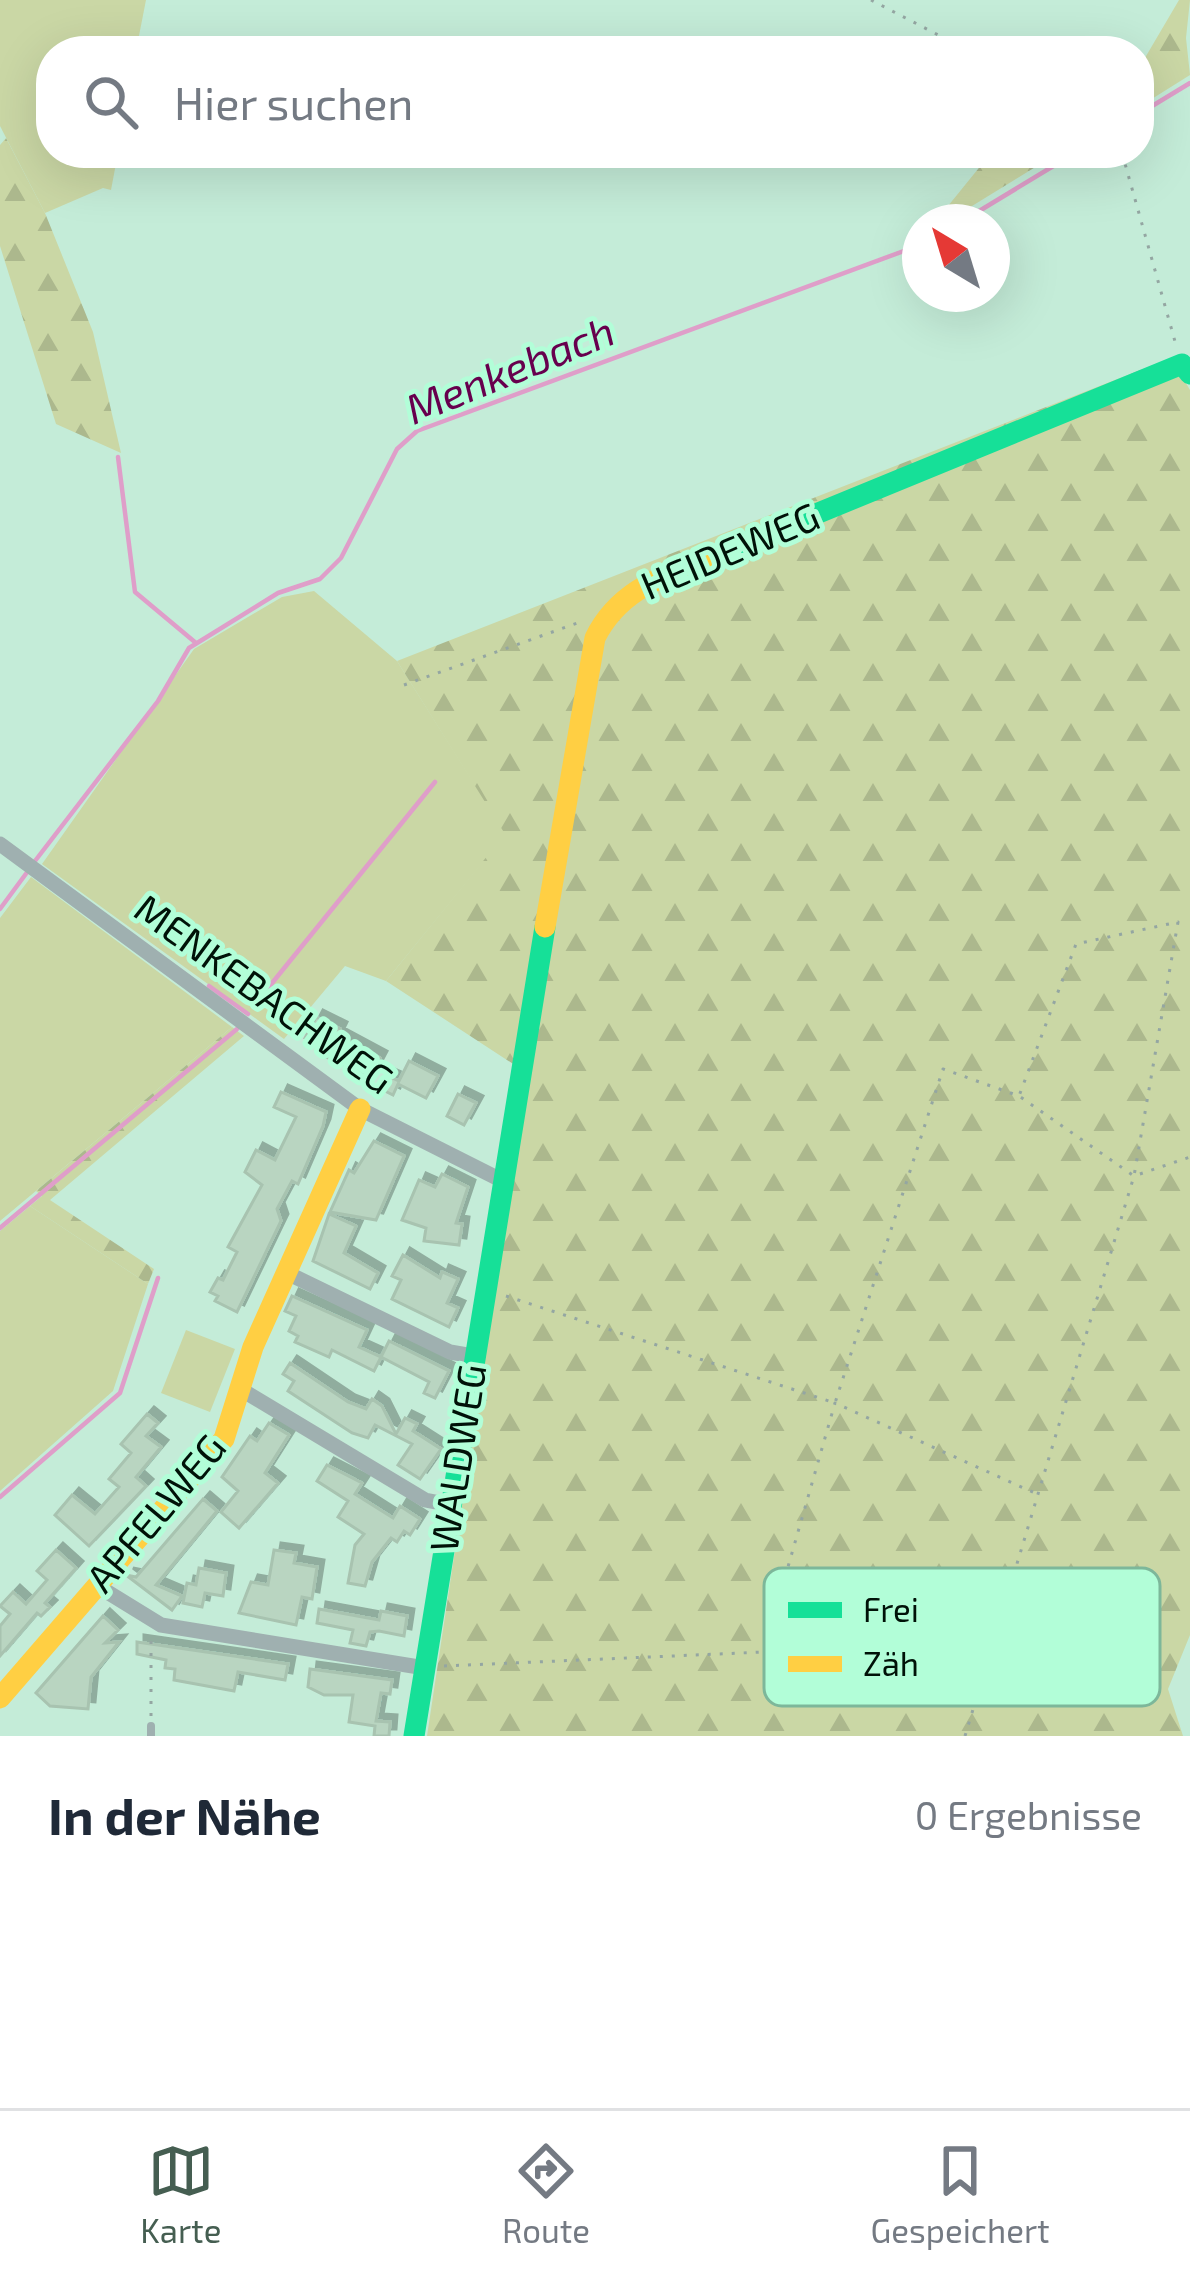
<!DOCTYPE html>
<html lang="de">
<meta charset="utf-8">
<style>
:root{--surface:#fff;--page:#f2f2f3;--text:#1f2937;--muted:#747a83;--line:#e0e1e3;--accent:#455e51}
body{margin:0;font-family:"Exo 2",sans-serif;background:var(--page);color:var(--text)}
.compass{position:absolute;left:902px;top:204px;width:108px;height:108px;border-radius:50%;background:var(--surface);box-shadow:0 12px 48px #0002;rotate:322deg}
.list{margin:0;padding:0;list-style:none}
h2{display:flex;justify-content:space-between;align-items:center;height:156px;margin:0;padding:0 48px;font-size:51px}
h2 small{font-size:39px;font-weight:400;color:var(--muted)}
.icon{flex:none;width:66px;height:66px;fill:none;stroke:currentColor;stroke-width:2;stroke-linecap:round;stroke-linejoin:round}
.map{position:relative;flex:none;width:1190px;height:1736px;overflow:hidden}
.search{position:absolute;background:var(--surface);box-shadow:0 12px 48px #0002;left:36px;right:36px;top:36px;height:132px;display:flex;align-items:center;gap:30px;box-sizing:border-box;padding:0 42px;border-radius:48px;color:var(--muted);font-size:45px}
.sheet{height:372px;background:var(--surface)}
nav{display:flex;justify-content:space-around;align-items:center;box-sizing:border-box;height:168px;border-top:3px solid var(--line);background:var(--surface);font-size:33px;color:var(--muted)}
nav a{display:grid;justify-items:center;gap:6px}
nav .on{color:var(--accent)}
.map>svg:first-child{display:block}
.green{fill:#cad7a5}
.forest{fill:url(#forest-firs)}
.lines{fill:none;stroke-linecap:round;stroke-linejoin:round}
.stream{stroke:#df9ec9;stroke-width:4.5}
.building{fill:#b9d5c1;stroke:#a8c3b0;stroke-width:3;filter:url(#shadow)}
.path{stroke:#94a6a2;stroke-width:3;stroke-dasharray:3 9;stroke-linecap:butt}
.lane{stroke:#9fb0b0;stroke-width:8}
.street{stroke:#9fb0b0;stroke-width:15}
.fast{stroke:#16e098;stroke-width:21}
.slow{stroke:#ffcf43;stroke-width:21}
.labels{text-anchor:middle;stroke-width:10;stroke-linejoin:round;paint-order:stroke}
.street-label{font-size:39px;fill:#001208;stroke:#b2fed8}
.water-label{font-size:42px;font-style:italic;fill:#67004e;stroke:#b2fed8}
.key{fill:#b2fed8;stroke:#7db79a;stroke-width:3}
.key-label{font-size:33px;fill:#001208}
</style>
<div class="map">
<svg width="1190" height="1736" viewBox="0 0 1190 1736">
<defs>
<pattern id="forest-firs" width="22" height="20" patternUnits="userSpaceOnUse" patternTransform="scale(3)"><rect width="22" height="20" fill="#cad7a5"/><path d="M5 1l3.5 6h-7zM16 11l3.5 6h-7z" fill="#acb88d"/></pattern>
<filter id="shadow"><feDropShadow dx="7" dy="-7" stdDeviation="0" flood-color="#0004"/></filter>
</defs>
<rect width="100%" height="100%" fill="#c4ecd8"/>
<path class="green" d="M0 0H146L136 51H51V153H118L111 190 103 188 45 213 0 126Z
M314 591 397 661 506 834 386 981 345 966 284 1039 42 864 194 649 282 597Z
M31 877 232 1027 0 1221V918Z
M30 1206 148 1284 113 1391 0 1491V1231Z
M186 1330 235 1349 210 1412 161 1393Z"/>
<path class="forest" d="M1179 0H1190L1186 38 1190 75 1139 107V68Z
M6 138 45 213 93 332 121 453 56 424 0 246V145Z
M991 153H1058L946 222H935Z
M1171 358 1190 390V1635L1168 1689 1183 1736H427L527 1073 386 981 505 834 397 661Z
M232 1027 244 1036 50 1200 154 1269 148 1284 30 1206 42 1196 36 1191Z"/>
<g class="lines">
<path class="stream" d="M1139 114 1190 83
M961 222 1075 153
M118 457 135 592 196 643
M35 861 158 701 189 648 278 593 320 579 341 558 397 449 417 431 920 245
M0 909 28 871
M209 986 248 1014
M264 993 435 782
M0 1228 237 1029
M0 1497 120 1393 158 1278"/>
</g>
<path class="building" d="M316 1017 340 1029 337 1035 380 1058 370 1077 324 1056 328 1050 305 1038Z
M409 1061 438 1076 426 1098 398 1084 393 1095 379 1088 388 1076 399 1081Z
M281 1092 326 1112 323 1126 298 1184 292 1181 277 1209 281 1221 237 1312 215 1301 218 1296 210 1292 218 1278 223 1280 237 1252 228 1247 262 1185 245 1172 256 1150 275 1160 296 1117 274 1107Z
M458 1094 476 1103 464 1125 447 1116Z
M374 1141 404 1156 376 1220 330 1212 349 1170 354 1173Z
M442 1174 468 1187 456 1223 462 1224 459 1245 424 1241 426 1228 402 1220 419 1180 435 1187Z
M329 1214 356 1226 344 1253 378 1273 370 1289 313 1261Z
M403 1255 440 1278 442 1272 458 1279 447 1303 458 1308 449 1327 392 1299 401 1280 392 1276Z
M292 1296 367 1330 359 1347 381 1357 389 1341 449 1371 435 1398 424 1393 429 1382 381 1357 374 1371 332 1350 329 1357 295 1342 298 1336 289 1331 296 1316 285 1311Z
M290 1363 348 1402 366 1409 372 1399 382 1406 396 1434 405 1418 417 1424 413 1431 441 1449 420 1479 398 1465 412 1444 375 1425 368 1438 352 1433 288 1391 294 1381 283 1374Z
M147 1414 158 1423 146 1436 161 1447 136 1477 146 1486 89 1546 55 1515 72 1495 95 1514 119 1487 109 1479 131 1453 121 1444Z
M269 1423 289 1435 265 1473 278 1483 239 1528 221 1512 238 1491 222 1477 250 1436 257 1441Z
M327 1465 362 1483 355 1494 393 1518 400 1506 420 1519 410 1535 404 1531 397 1542 391 1538 372 1562 365 1586 348 1583 355 1545 364 1534 338 1517 348 1501 317 1481Z
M203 1499 217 1511 156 1585 182 1596 172 1610 126 1575 136 1577Z
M56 1550 76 1568 45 1603 50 1607 41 1616 37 1613 0 1656V1626L10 1614 0 1606 13 1592 26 1604 47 1580 37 1571Z
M274 1550 296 1553 294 1563 317 1567 312 1599 302 1597 296 1625 239 1613 251 1582 268 1585Z
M199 1568 226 1573 223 1596 205 1593 202 1607 183 1603 187 1583 196 1585Z
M319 1609 379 1620 381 1611 407 1616 404 1636 379 1631 370 1632 366 1646 350 1643 353 1630 317 1623Z
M103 1616 118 1630 105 1643 119 1642 91 1677 88 1709 50 1706 36 1693Z
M137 1642 288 1664 285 1680 238 1672 234 1691 174 1680 175 1669 165 1668 166 1660 137 1654Z
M310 1669 392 1680 390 1694 381 1693 376 1721 390 1722 389 1736H374L375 1726 349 1722 353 1695H324L308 1687Z"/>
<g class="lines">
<path class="path" d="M871 0 969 51
M1122 153 1176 345
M404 685 583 621
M506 1296 835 1403 943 1069 1019 1096 1134 1176 1190 1157
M765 1647 835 1403 1037 1494
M444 1666 992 1642
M151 1716V1636
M965 1736 1134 1176 1178 922 1076 944 1019 1096"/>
<path class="lane" d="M151 1736V1726"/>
<path class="street" d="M0 844 360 1109 501 1180
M287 1273 450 1352 473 1356
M242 1390 425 1500 451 1505
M96 1585 161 1625 425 1668"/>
<path class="fast" d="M711 557 1182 364 1190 374
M414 1736 545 927"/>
<path class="slow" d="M545 927 595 638C619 589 664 576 711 557
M0 1698 224 1439 253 1347 360 1109"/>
</g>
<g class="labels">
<g class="street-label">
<text transform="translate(730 551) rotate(-23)" y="14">HEIDEWEG</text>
<text transform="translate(264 994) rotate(36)" y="14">MENKEBACHWEG</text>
<text transform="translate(458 1458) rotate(-81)" y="14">WALDWEG</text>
<text transform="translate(156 1513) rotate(-50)" y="14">APFELWEG</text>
</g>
<g class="water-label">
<text transform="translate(510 370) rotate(-22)" y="15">Menkebach</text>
</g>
</g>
<rect x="764" y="1568" width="396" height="138" rx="18" class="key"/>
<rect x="788" y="1602" width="54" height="16" fill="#16e098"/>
<rect x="788" y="1656" width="54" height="16" fill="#ffcf43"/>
<g class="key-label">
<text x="863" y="1622">Frei</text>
<text x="863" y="1676">Zäh</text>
</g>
</svg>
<svg class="compass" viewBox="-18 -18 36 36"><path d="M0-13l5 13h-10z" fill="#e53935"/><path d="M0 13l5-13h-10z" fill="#747a83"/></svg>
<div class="search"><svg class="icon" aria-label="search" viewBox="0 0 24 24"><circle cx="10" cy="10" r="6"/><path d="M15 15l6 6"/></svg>Hier suchen</div>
</div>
<section class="sheet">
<h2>In der Nähe<small>0 Ergebnisse</small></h2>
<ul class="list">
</ul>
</section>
<nav>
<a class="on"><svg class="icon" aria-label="map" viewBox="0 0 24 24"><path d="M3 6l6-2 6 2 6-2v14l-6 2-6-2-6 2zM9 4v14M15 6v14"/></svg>Karte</a>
<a><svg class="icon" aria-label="directions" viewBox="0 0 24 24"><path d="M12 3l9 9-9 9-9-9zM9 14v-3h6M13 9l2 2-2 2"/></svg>Route</a>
<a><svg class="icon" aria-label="saved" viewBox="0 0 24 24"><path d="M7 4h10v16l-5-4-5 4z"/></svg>Gespeichert</a>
</nav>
